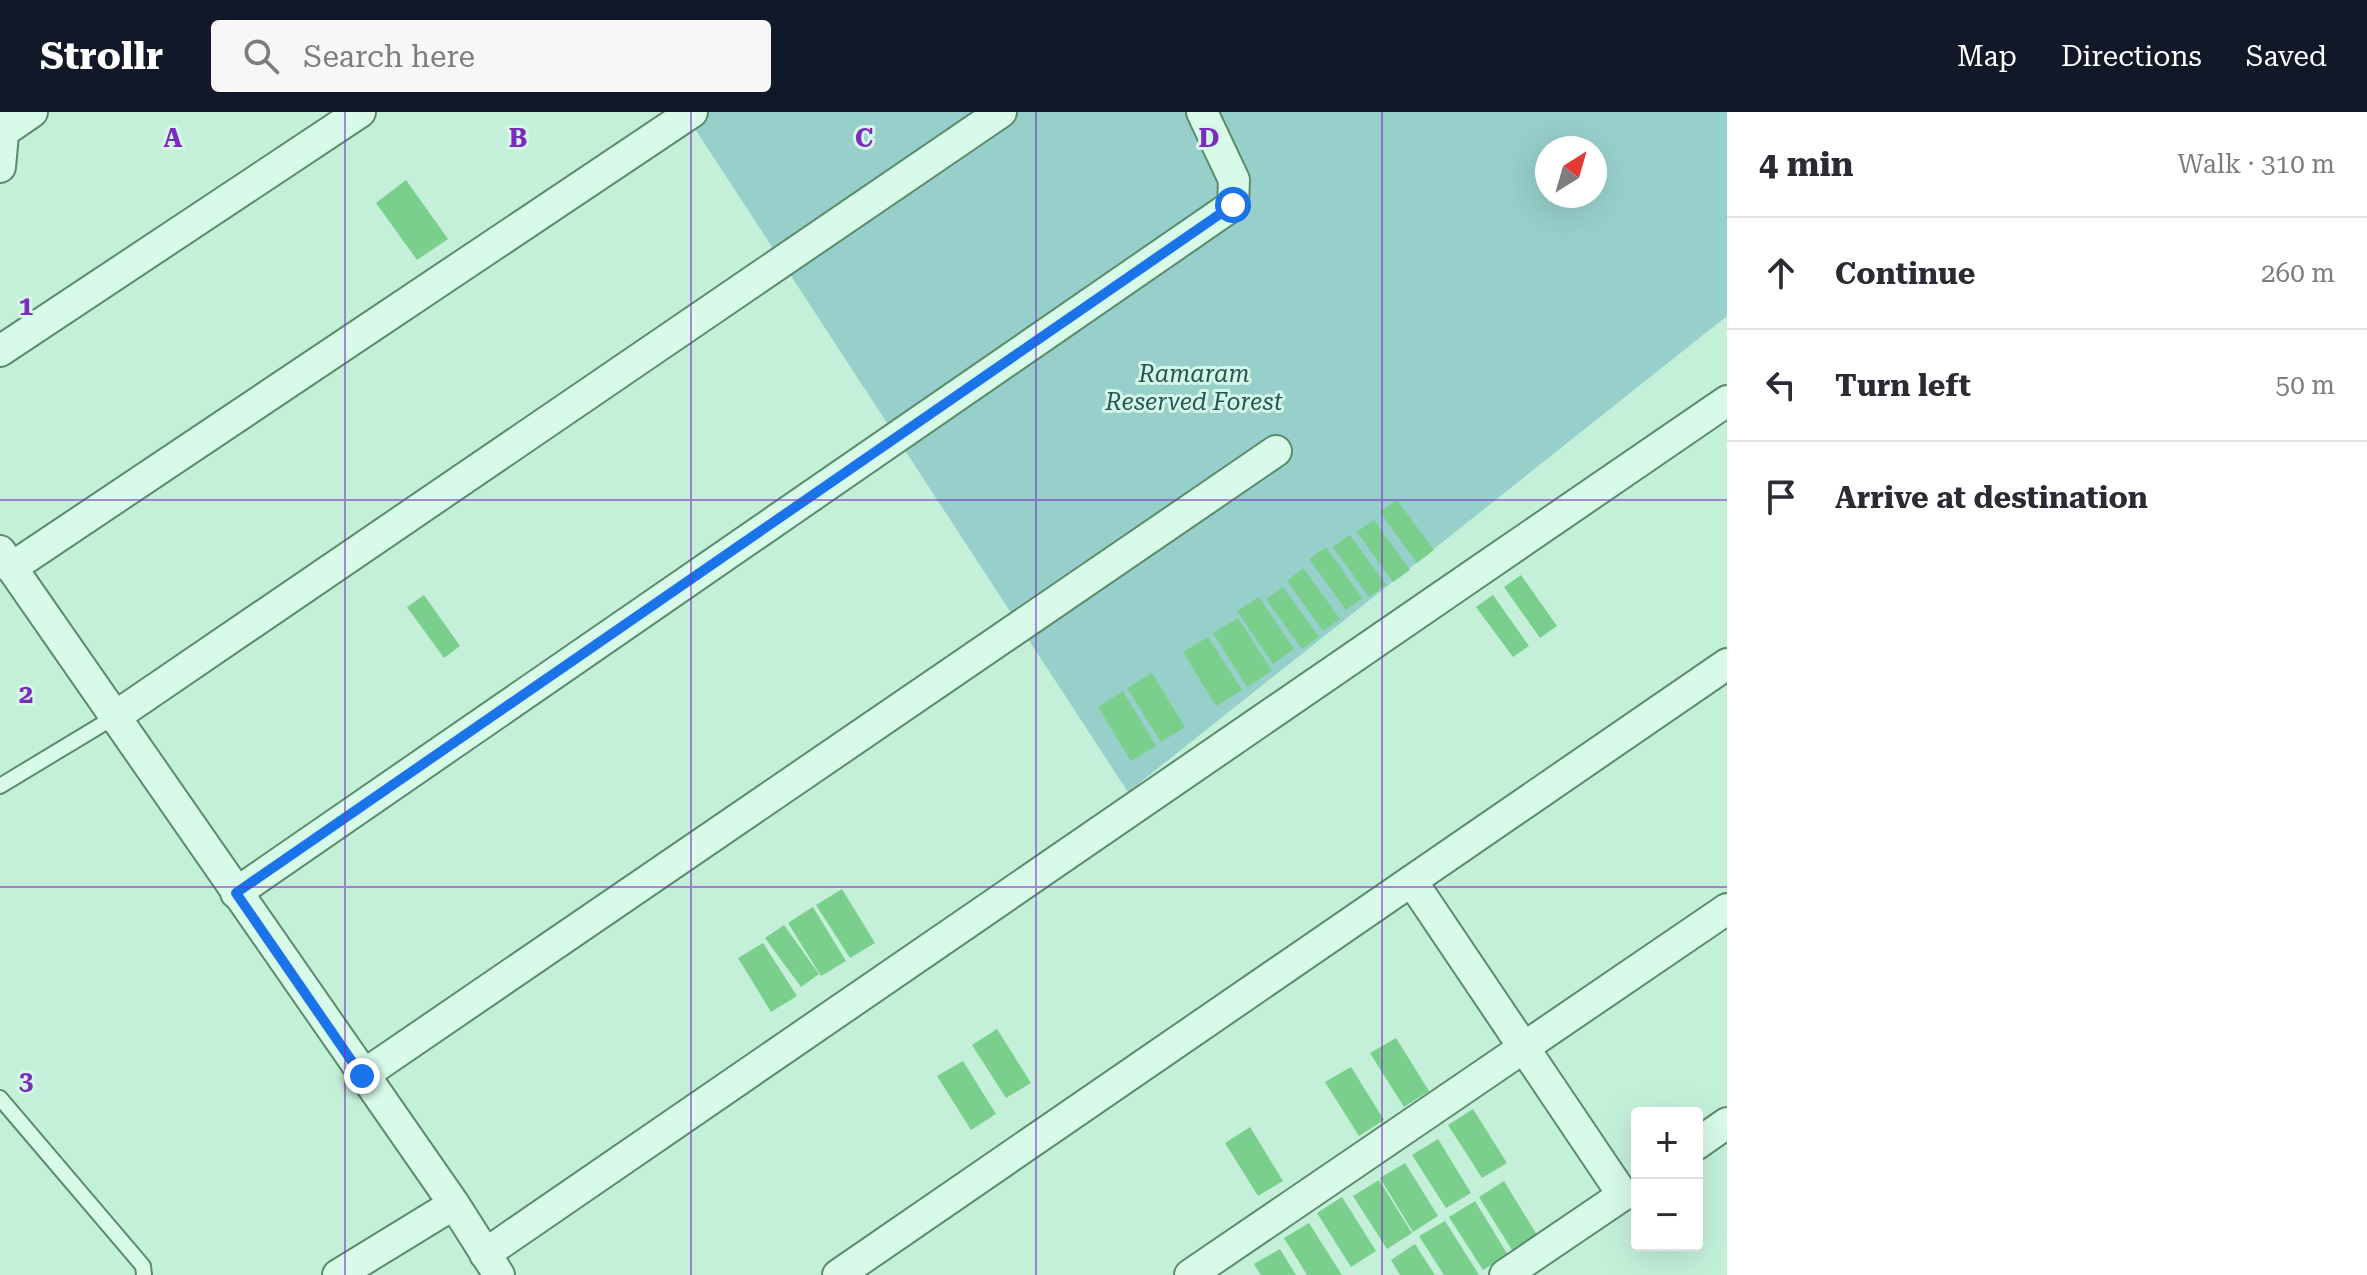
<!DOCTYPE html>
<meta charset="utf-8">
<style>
:root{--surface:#fff;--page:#f7f7f7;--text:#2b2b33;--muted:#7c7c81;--line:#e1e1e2;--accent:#111827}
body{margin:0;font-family:"Roboto Serif",serif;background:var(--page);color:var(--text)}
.controls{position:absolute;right:24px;bottom:24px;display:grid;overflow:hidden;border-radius:8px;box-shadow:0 8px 32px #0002}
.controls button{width:72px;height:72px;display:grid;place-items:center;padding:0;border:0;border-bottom:2px solid var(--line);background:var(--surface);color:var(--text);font:40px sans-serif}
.compass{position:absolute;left:1535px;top:24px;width:72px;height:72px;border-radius:50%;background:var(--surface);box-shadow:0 8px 32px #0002;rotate:37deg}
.stop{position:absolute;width:24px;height:24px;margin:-18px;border:6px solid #1a73e8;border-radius:50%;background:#fff}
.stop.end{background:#1a73e8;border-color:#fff;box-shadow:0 2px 8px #0008}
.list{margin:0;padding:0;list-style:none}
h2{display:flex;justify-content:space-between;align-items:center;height:104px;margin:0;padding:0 32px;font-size:34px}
h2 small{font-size:26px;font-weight:400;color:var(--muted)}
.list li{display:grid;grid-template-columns:52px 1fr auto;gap:24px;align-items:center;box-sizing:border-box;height:112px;padding:0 32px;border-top:2px solid var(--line)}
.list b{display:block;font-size:30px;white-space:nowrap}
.list em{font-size:26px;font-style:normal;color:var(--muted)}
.icon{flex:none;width:44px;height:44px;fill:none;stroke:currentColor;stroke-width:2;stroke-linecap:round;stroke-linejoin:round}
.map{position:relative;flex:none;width:1727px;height:1163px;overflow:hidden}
header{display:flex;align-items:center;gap:48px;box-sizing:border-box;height:112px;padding:0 40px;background:var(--accent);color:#fff}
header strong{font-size:38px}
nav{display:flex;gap:44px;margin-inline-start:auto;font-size:28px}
.search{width:560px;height:72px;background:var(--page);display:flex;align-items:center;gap:20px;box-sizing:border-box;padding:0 28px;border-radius:8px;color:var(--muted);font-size:30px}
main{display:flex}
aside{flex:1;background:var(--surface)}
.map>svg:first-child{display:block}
.green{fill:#97cfca;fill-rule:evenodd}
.building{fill:#79cf8b}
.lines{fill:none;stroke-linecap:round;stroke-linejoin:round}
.lane-casing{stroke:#5a8c6a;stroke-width:18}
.street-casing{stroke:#5a8c6a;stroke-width:34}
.lane{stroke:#d8fae9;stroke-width:14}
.street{stroke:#d8fae9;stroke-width:30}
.route{stroke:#1a73e8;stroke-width:10}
.grid{fill:none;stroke:#7b2cbf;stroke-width:2;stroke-opacity:0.55}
.labels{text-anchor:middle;stroke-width:6;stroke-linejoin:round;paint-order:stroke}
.park-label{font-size:24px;font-style:italic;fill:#245658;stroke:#d4f7e6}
.grid-label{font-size:26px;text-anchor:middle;font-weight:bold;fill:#7b2cbf;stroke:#d4f7e6;stroke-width:6;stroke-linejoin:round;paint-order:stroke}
</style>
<header>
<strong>Strollr</strong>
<div class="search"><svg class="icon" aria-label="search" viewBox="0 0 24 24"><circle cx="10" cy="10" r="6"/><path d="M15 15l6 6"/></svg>Search here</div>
<nav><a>Map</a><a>Directions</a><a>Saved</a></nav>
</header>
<main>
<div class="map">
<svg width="1727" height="1163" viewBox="0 0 1727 1163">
<rect width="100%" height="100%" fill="#c4f0da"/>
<path class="green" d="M684 0H1727V204L1128 680ZM1547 36H1595V84H1547Z"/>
<path class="building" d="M406 68 448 127 417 148 376 91Z
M1397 388 1434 438 1417 451 1380 400Z
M1374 408 1410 458 1393 470 1357 420Z
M1350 423 1386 473 1369 485 1333 435Z
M1326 435 1362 486 1346 498 1309 447Z
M1303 456 1340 507 1323 519 1287 469Z
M1521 463 1557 514 1540 526 1504 475Z
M1283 475 1319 525 1302 537 1266 487Z
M424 483 460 534 444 546 407 495Z
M1493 483 1529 534 1513 545 1476 495Z
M1259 485 1294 537 1273 552 1237 499Z
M1238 506 1272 559 1247 575 1213 521Z
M1208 525 1242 578 1216 594 1183 540Z
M1152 561 1185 615 1161 630 1127 576Z
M1123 579 1156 634 1131 649 1098 595Z
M842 777 875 831 850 846 816 793Z
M813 795 846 849 821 864 788 811Z
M784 813 819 862 801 875 765 826Z
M763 831 797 884 771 900 738 846Z
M997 917 1031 971 1006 986 972 933Z
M1396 926 1429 979 1404 995 1370 941Z
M963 949 996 1002 971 1018 937 964Z
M1351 955 1384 1008 1359 1024 1325 970Z
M1473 997 1507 1051 1482 1066 1448 1013Z
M1250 1015 1283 1069 1258 1084 1225 1031Z
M1438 1027 1471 1081 1446 1096 1412 1043Z
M1405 1051 1438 1104 1413 1120 1380 1066Z
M1379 1068 1412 1121 1387 1137 1353 1084Z
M1504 1069 1537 1123 1512 1138 1479 1085Z
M1342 1085 1376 1139 1351 1155 1317 1101Z
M1475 1089 1508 1143 1483 1158 1449 1105Z
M1445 1109 1479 1163H1444L1419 1124Z
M1309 1111 1342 1163H1307L1284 1126Z
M1415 1132 1435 1163H1400L1391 1148Z
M1280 1137 1296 1163H1261L1254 1152Z"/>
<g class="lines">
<defs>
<path id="lane" d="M0 674 116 604
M0 986 143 1154 144 1163"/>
<path id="street" d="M3 20 32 0
M0 55 5 0
M0 239 360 0
M0 439 454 1092 338 1163
M11 456 692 0
M116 604 1001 0
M1413 771 1623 1083 1505 1163
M236 781 1233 93 1234 68 1202 0
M362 964 1276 339
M1697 1032 1727 1011
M454 1092 499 1163
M485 1142C901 861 1312 572 1727 289
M838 1163 1727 552
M1190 1163 1727 797"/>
</defs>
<use href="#lane" class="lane-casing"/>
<use href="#street" class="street-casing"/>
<use href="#lane" class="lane"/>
<use href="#street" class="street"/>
</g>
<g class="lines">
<path class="route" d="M362 964 236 781 1233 93"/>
</g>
<path class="grid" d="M345 0V1163M691 0V1163M1036 0V1163M1382 0V1163M0 388H1727M0 775H1727"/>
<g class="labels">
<g class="park-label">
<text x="1194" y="270">Ramaram<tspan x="1194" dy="28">Reserved Forest</tspan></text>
</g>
</g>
<g class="grid-label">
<text x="173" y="35">A</text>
<text x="518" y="35">B</text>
<text x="864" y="35">C</text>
<text x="1209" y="35">D</text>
<text x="26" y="203">1</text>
<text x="26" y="591">2</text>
<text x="26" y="978">3</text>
</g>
</svg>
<div class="controls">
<button>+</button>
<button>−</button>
</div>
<svg class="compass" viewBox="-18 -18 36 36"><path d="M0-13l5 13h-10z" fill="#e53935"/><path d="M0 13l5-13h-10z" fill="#7c7c81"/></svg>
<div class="stop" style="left:1233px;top:93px"></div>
<div class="stop end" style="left:362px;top:964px"></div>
</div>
<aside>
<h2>4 min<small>Walk · 310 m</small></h2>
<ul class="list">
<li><svg class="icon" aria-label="ahead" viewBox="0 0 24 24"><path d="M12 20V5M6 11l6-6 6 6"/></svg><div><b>Continue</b></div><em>260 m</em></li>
<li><svg class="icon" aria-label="left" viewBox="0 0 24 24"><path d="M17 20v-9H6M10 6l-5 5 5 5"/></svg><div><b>Turn left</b></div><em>50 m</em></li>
<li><svg class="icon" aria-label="arrive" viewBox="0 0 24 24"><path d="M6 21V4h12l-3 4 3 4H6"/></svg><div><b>Arrive at destination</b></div></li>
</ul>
</aside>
</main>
